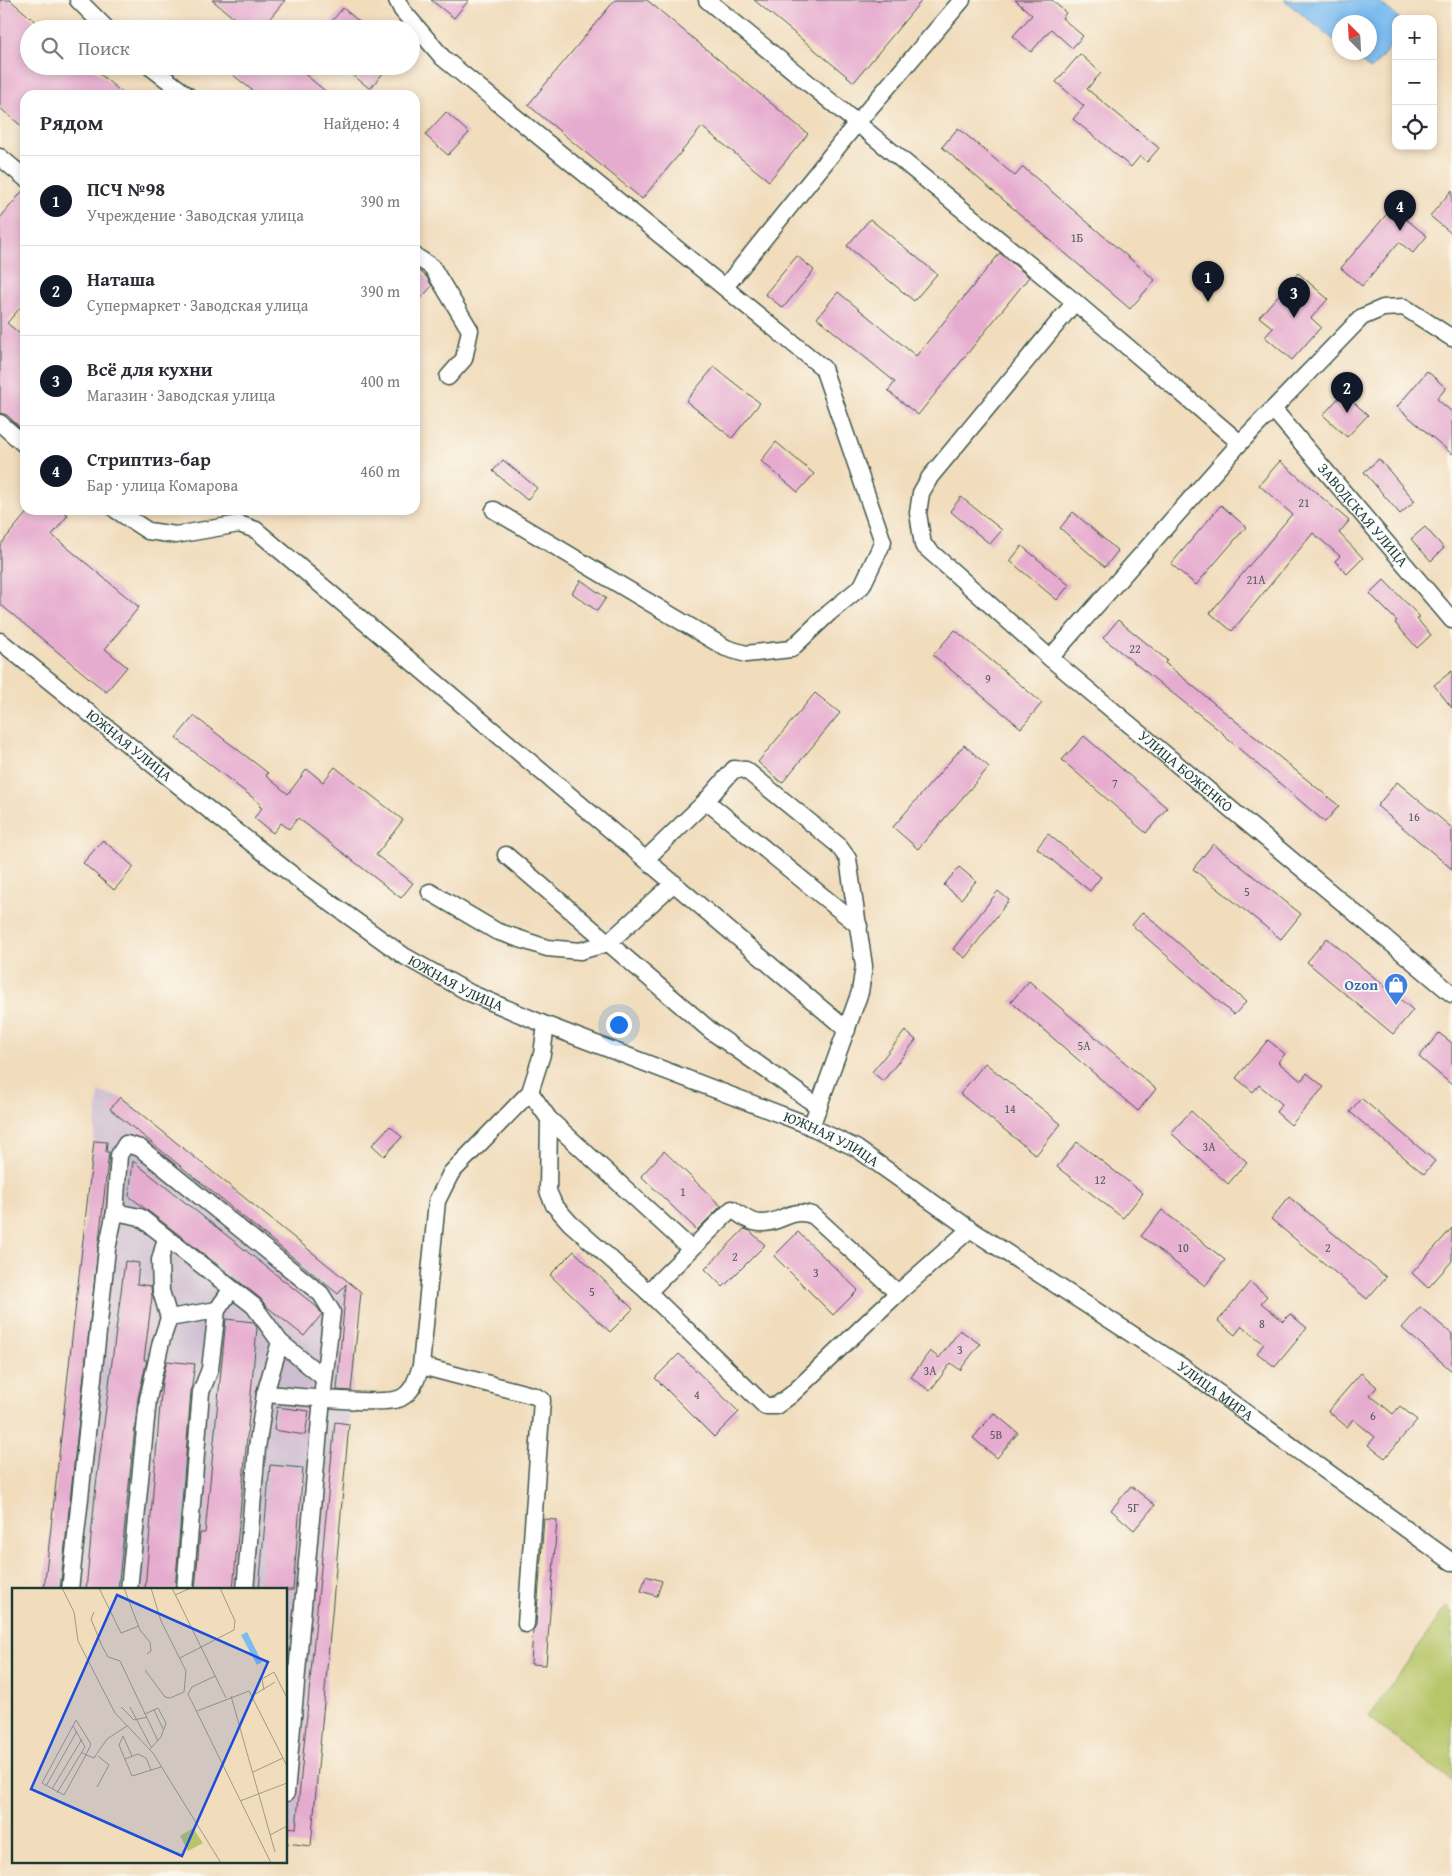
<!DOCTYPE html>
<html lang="ru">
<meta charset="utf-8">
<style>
:root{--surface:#fff;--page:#f2f2f3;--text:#2b2b33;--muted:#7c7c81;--line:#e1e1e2;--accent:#111827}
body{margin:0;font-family:"Gentium Book Plus",serif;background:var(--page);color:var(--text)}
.controls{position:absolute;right:15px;top:15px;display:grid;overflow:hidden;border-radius:10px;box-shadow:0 2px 8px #0003}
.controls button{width:45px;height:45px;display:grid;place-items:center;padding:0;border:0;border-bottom:1px solid var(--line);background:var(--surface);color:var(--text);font:25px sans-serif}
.compass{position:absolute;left:1332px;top:15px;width:45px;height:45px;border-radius:50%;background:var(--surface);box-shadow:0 2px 8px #0003;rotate:336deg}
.you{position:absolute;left:618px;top:1024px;width:18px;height:18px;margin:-12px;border:4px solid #fff;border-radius:50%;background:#1a73e8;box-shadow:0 0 0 8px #1a73e833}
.badge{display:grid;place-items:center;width:32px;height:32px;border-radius:50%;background:var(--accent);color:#fff;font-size:16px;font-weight:700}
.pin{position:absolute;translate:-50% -41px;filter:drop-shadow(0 1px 2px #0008)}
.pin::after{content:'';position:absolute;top:26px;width:18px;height:15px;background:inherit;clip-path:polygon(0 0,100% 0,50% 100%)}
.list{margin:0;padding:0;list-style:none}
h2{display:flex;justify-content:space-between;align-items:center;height:65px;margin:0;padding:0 20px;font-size:21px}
h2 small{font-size:16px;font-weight:400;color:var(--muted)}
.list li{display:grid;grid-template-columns:32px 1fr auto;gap:15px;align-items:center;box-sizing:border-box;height:90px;padding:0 20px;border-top:1px solid var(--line)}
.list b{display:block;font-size:19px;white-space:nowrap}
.list p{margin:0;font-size:16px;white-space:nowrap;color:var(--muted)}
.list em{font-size:16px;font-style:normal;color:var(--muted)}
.icon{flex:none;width:28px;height:28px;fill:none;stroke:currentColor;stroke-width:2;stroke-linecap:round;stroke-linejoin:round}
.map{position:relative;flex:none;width:1452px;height:1876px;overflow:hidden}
.search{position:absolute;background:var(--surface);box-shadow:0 2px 8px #0003;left:20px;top:20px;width:400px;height:55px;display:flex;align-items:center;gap:12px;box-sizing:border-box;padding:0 18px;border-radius:28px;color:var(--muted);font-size:19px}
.panel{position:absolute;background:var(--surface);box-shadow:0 2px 8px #0003;left:20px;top:90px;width:400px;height:425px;border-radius:15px}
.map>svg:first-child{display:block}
.industrial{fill:#cebed1}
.green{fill:#b7c669;stroke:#6b824e}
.water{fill:#7cbcf0;stroke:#4e7c92}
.building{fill:#e6accf}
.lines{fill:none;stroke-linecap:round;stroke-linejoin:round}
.minor-casing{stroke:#3e5548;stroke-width:19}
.minor{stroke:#fff;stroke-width:16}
.labels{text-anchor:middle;stroke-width:4;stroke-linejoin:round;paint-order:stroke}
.number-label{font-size:12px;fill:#51595b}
.street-label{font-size:15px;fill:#1f3d34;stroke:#fbf7ec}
.shop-label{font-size:15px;font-weight:bold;fill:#366cbe;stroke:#fbf7ec;text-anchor:end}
.inset-road{fill:none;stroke:#9d9c86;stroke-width:1}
.view{fill:#1d4ed8;fill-opacity:0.15;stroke:#1d4ed8;stroke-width:2.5}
.inset-edge{fill:none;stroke:#1f3d34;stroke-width:2.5}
</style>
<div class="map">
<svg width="1452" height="1876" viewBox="0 0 1452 1876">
<rect width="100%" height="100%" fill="#fbf7ec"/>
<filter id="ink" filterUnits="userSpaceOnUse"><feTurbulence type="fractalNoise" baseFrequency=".02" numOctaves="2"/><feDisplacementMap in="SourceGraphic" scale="10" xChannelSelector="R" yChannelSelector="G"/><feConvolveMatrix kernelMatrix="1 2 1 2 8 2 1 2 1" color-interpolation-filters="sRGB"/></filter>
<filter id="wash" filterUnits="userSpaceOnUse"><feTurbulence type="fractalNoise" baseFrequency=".0096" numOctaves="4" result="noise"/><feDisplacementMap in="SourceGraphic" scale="20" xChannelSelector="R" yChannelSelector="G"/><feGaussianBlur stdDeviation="1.12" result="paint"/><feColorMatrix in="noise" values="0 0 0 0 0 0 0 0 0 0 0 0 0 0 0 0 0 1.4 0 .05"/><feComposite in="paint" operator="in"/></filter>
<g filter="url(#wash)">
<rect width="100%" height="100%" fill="#f1dcbc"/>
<path class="industrial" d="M99 1092 120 1097 361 1292 311 1846 286 1843V1590H44Z"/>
<path class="green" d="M1446 1607 1452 1612V1781L1369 1717Z"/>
<path class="water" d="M1284 0H1377L1400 19H1396V40L1371 70 1350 53 1370 52V22H1340L1339 44Z"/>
<g id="blocks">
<path class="building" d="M0 0H10L44 29H29V66H90L125 95H25V129L0 108Z
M212 0H285L261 29H227L235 19Z
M431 0H469L454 18Z
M615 0H647L808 134 769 181 702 127 642 199 528 105Z
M754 0H922L854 82Z
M1015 0H1052L1066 13 1062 18 1083 36 1072 48 1051 29 1031 52 1013 36 1032 15Z
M343 8 368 29H325Z
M1080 54 1101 73 1087 89 1159 148 1147 162 1140 156 1131 167 1073 119 1084 106 1056 82Z
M222 66H295L330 95H258Z
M342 66H389L370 89Z
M446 112 469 133 448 155 425 135Z
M958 128 1015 176 1023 167 1155 280 1130 309 942 147Z
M25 188V302L7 323 25 338V432L7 415 0 413V218Z
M1452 190V234L1430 216Z
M1392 208 1427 236 1413 253 1399 242 1362 286 1341 268Z
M870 219 937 274 914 301 847 246Z
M1000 253 1029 277 918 415 888 391 895 382 817 318 838 292 916 356Z
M797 256 814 270 783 308 765 294Z
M415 268 426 276 432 286 415 305Z
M1298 273 1328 299 1311 318 1321 327 1292 360 1265 337 1273 328 1259 317Z
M714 367 760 403 732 438 686 401Z
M1427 371 1446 388 1437 399 1452 412V454L1397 407Z
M1343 393 1368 415 1347 437 1323 415Z
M776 442 814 474 798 492 761 461Z
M1379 459 1415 501 1400 514 1364 472Z
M503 460 537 488 527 500 493 471Z
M1280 461 1349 521 1339 533 1363 558 1347 574 1335 561 1340 556 1313 533 1232 631 1210 613 1292 514 1259 485Z
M961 497 1002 530 990 544 950 511Z
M1221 505 1246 527 1196 585 1171 564Z
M29 510H61L68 515 52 535 139 607 105 649 127 667 106 692 0 604V545Z
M1073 512 1118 551 1105 567 1060 528Z
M1425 527 1444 548 1431 561 1411 539Z
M1022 546 1069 585 1057 600 1010 561Z
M581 580 606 598 597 611 572 593Z
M1384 580 1420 617 1417 619 1431 635 1417 648 1395 623 1397 621 1370 594Z
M1118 620 1167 660 1165 663 1339 806 1325 822 1223 735 1224 734 1103 638Z
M955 630 1042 703 1021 728 933 655Z
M1452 671V708L1434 685Z
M815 693 840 713 782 783 758 762Z
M194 716 268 773 266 776 288 794 307 769 323 782 335 767 403 820 376 855 413 883 401 898 298 818 289 829 281 823 273 833 254 818 262 808 259 806 261 804 176 738Z
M1084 736 1167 808 1146 833 1062 760Z
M964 745 989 767 918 849 893 827Z
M1397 782 1452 828V869L1377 806Z
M1048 834 1101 877 1090 891 1037 848Z
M103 840 134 867 114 890 83 863Z
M1213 844 1301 914 1281 939 1193 869Z
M959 867 976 881 961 899 944 885Z
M998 891 1009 900 965 958 953 949Z
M1143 912 1246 1002 1234 1015 1132 925Z
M1327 938 1413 1010 1393 1034 1307 962Z
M1029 981 1156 1089 1138 1111 1011 1002Z
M905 1031 916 1040 883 1081 872 1072Z
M1439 1033 1452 1043V1085L1419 1057Z
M1268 1040 1285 1054 1278 1062 1301 1081 1307 1073 1324 1087 1291 1125 1276 1112 1282 1104 1259 1085 1253 1092 1236 1078Z
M985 1063 1061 1124 1036 1155 960 1094Z
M120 1097 361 1292 351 1391 337 1390 346 1284 338 1294 110 1109Z
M1361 1098 1435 1161 1424 1174 1350 1112Z
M1191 1111 1247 1162 1228 1184 1171 1133Z
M390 1126 402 1137 384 1156 372 1145Z
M94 1141 107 1142 106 1152H109L60 1590H44Z
M1077 1142 1143 1193 1123 1218 1057 1167Z
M664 1151 721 1206 697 1230 641 1176Z
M133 1161 317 1307 322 1314 304 1336 266 1306 260 1298 129 1196Z
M1289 1197 1386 1277 1367 1299 1271 1219Z
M1162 1210 1225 1260 1205 1286 1141 1236Z
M1452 1228V1261L1428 1288 1412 1273Z
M744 1229 750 1231 765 1245 723 1287 705 1269Z
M798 1232 858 1290 833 1315 774 1256Z
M574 1251 633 1309 610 1332 550 1275Z
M125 1261 139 1263 137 1284 151 1286 152 1297 144 1360H147L138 1398 118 1590H86L96 1485Z
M1250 1282 1267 1296 1261 1303 1283 1321 1290 1314 1307 1328 1275 1367 1257 1353 1264 1344 1242 1326 1235 1335 1218 1321Z
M1420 1307 1452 1334V1371L1402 1328Z
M226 1319 253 1322 257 1328 233 1590H195L200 1533H205Z
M960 1330 980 1344 960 1370 951 1363 930 1391 911 1377 930 1351 939 1358Z
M679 1354 739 1412 714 1437 655 1378Z
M167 1361 195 1364 191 1391 175 1590H145L162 1381Z
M1361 1373 1377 1387 1370 1395 1393 1414 1400 1406 1417 1420 1385 1458 1368 1445 1375 1437 1353 1419 1347 1427 1328 1411Z
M277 1407 309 1411 305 1435 274 1430Z
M994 1413 1018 1433 997 1458 973 1438Z
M335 1422 349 1424 311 1846 286 1843V1827L296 1828Z
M270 1465 303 1468 293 1590H259Z
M1131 1486 1155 1505 1134 1530 1111 1510Z
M544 1519 557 1520 546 1665 531 1664 533 1631 536 1625Z
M646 1576 662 1581 657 1596 641 1591Z"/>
</g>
</g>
<g filter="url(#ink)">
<use href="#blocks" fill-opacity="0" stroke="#3e5548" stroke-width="1"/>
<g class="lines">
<defs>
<g id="minor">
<path d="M78 0 107 29"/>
<path d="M397 0 402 10 443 58 823 368 883 542 862 586 829 613 791 649 746 654 726 648 494 510"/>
<path d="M707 0 1075 302 1240 443"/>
<path d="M149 66 187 95"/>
<path d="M0 157 25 178"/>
<path d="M415 256 432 267 470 330 464 359 448 377"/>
<path d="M725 287 856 124 962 0"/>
<path id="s1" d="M1075 302 930 477 921 493 918 513 923 545 1050 658 1452 994"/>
<path id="s2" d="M1273 409 1452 620"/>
<path d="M0 423 25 445"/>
<path d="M116 510 148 531 176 535 239 524 256 530 847 1030"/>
<path id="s3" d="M0 641 214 814 303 883 404 956 470 993 546 1025 803 1123 856 1148 970 1229 1181 1366 1452 1562"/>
<path d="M1050 658 1240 443 1362 317 1383 308 1404 307 1452 338"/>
<path d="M706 801 859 926"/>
<path d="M506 855 711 1031 819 1107"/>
<path d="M646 859 706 801 734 769 746 770 838 845 848 859 864 966 860 992 811 1127"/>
<path d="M430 892 496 931 547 948 580 951 608 943 674 883"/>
<path d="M530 1092 549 1119 691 1249"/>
<path d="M549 1119 548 1191 554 1205 570 1223 648 1292 765 1406H776L791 1395 898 1293 970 1229"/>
<path d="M115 1212 140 1217 254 1306 280 1342 265 1394 257 1448 245 1590"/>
<path d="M648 1292 732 1209C740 1215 750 1223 761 1223 781 1224 791 1206 814 1216L898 1293"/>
<path d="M169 1318 217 1310"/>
<path d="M280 1342 324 1378"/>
<path d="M421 1366 535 1396 542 1400 526 1624"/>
<path d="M265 1394C290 1395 383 1407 401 1398 413 1392 417 1378 421 1366L437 1201 451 1173 530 1092 542 1054 546 1025"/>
<path d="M70 1590 107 1249 115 1212 119 1155 126 1144 140 1148 321 1294 332 1312 322 1398 286 1793"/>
<path d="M129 1590 148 1399 161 1342 169 1318 161 1291 160 1260 166 1238"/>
<path d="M185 1590 201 1392 210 1369 217 1310 231 1290"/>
</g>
</defs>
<use href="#minor" class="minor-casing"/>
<use href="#minor" class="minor"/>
</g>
</g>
<defs>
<symbol id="shop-pin" viewBox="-11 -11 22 30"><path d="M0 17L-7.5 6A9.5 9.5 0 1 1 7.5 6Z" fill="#3f7fe0" stroke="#fbf7ec"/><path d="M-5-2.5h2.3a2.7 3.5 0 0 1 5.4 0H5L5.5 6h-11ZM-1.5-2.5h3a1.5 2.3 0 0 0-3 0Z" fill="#fff"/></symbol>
</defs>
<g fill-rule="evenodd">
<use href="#shop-pin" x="1382" y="971" width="28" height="38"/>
</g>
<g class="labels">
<g class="number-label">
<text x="1077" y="242">1Б</text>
<text x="1304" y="507">21</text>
<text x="1256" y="584">21А</text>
<text x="1135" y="653">22</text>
<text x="988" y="683">9</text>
<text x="1115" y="788">7</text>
<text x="1414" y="821">16</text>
<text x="1247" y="896">5</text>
<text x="1084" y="1050">5А</text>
<text x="1010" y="1113">14</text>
<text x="1209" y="1151">3А</text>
<text x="1100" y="1184">12</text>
<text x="683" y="1196">1</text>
<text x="1183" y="1252">10</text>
<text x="1328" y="1252">2</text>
<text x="735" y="1261">2</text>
<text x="816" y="1277">3</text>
<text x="592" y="1296">5</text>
<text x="1262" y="1328">8</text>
<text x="960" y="1354">3</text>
<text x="930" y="1375">3А</text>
<text x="697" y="1399">4</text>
<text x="1373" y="1420">6</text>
<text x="996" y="1439">5В</text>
<text x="1133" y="1512">5Г</text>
</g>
<g class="street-label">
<text dy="5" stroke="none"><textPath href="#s2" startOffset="139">ЗАВОДСКАЯ УЛИЦА</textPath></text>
<text dy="5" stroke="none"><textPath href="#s3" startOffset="166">ЮЖНАЯ УЛИЦА</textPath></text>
<text dy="5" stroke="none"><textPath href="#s1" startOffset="645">УЛИЦА БОЖЕНКО</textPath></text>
<text dy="5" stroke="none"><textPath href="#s3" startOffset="571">ЮЖНАЯ УЛИЦА</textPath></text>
<text dy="5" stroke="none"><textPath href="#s3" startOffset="978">ЮЖНАЯ УЛИЦА</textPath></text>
<text dy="5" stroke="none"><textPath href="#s3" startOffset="1438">УЛИЦА МИРА</textPath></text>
</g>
<g class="shop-label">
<text x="1378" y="990">Ozon</text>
</g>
</g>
<g transform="translate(12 1588)">
<rect width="275" height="275" fill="#f1dcbc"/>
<path d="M181 240 191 255 176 263 168 248Z" fill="#b7c669"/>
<path d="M235 44 250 74 245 77 229 47Z" fill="#7cbcf0"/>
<path class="inset-road" d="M50 0 62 24 66 53 103 125 141 165 209 275M87 0 109 45 127 38M112 0 128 42 138 54 139 63 135 66M160 0 214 110M163 7 179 0M82 24 79 31 90 58 96 69 108 73 146 153M168 70 222 42 223 33 208 0M133 82 153 109 158 110 172 104 174 83 149 33 139 0M203 88 180 99 176 106 259 275M252 102 250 91 262 84 275 110M219 108 263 264M240 108 263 94M109 119 122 132 135 129M118 119 139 159M142 122 151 141M185 123 237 103 275 178M133 126 146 120 154 135 149 149 138 161M111 148 107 157 120 188 149 179M111 148 120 168M69 164 74 167 52 207 30 195 64 132 79 156 74 167 82 170 95 151 115 138M113 171 126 166 134 170 139 182M241 184 271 170M34 198 65 143M85 199 97 177 86 168M40 201 70 151M45 205 73 159 61 138M228 213 275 195M258 247 275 238"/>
<path class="view" d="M105 7 256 74 170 268 19 201Z"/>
<rect width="275" height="275" class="inset-edge"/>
</g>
</svg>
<div class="controls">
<button>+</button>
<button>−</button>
<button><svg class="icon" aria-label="locate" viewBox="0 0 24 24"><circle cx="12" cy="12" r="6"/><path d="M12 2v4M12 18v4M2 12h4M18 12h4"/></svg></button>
</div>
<svg class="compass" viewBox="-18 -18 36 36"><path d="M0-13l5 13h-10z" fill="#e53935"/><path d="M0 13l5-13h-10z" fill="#7c7c81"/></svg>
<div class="you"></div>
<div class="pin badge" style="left:1208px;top:302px">1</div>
<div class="pin badge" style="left:1347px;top:413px">2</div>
<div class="pin badge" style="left:1294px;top:318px">3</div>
<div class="pin badge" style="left:1400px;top:231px">4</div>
<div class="search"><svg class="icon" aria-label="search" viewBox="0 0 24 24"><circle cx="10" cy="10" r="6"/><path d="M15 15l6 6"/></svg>Поиск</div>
<section class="panel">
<h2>Рядом<small>Найдено: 4</small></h2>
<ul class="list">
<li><span class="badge">1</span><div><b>ПСЧ №98</b><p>Учреждение · Заводская улица</p></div><em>390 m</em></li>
<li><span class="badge">2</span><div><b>Наташа</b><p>Супермаркет · Заводская улица</p></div><em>390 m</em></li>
<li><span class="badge">3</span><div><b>Всё для кухни</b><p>Магазин · Заводская улица</p></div><em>400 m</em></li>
<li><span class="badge">4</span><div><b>Стриптиз-бар</b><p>Бар · улица Комарова</p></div><em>460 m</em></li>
</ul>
</section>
</div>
